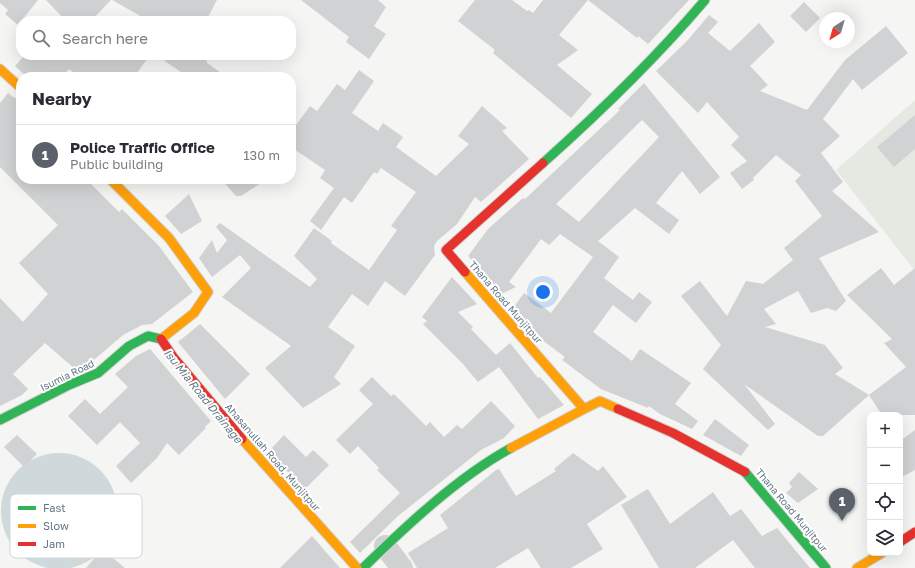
<!DOCTYPE html>
<meta charset="utf-8">
<style>
:root{--surface:#fff;--page:#f7f7f7;--text:#2b2b33;--muted:#7c7c81;--line:#e1e1e2;--accent:#5b616a}
body{margin:0;font-family:"Golos Text",sans-serif;background:var(--page);color:var(--text)}
.controls{position:absolute;right:12px;bottom:12px;display:grid;overflow:hidden;border-radius:8px;box-shadow:0 4px 16px #0002}
.controls button{width:36px;height:36px;display:grid;place-items:center;padding:0;border:0;border-bottom:1px solid var(--line);background:var(--surface);color:var(--text);font:20px sans-serif}
.compass{position:absolute;left:819px;top:12px;width:36px;height:36px;border-radius:50%;background:var(--surface);box-shadow:0 4px 16px #0002;rotate:217deg}
.you{position:absolute;left:543px;top:292px;width:14px;height:14px;margin:-10px;border:3px solid #fff;border-radius:50%;background:#1a73e8;box-shadow:0 0 0 6px #1a73e833}
.badge{display:grid;place-items:center;width:26px;height:26px;border-radius:50%;background:var(--accent);color:#fff;font-size:13px;font-weight:700}
.pin{position:absolute;translate:-50% -33px;filter:drop-shadow(0 1px 2px #0008)}
.pin::after{content:'';position:absolute;top:21px;width:14px;height:12px;background:inherit;clip-path:polygon(0 0,100% 0,50% 100%)}
.list{margin:0;padding:0;list-style:none}
h2{display:flex;justify-content:space-between;align-items:center;height:52px;margin:0;padding:0 16px;font-size:17px}
h2 small{font-size:13px;font-weight:400;color:var(--muted)}
.list li{display:grid;grid-template-columns:26px 1fr auto;gap:12px;align-items:center;box-sizing:border-box;height:60px;padding:0 16px;border-top:1px solid var(--line)}
.list b{display:block;font-size:15px;white-space:nowrap}
.list p{margin:0;font-size:13px;white-space:nowrap;color:var(--muted)}
.list em{font-size:13px;font-style:normal;color:var(--muted)}
.icon{flex:none;width:22px;height:22px;fill:none;stroke:currentColor;stroke-width:2;stroke-linecap:round;stroke-linejoin:round}
.map{position:relative;flex:none;width:915px;height:568px;overflow:hidden}
.search{position:absolute;background:var(--surface);box-shadow:0 4px 16px #0002;left:16px;top:16px;width:280px;height:44px;display:flex;align-items:center;gap:10px;box-sizing:border-box;padding:0 14px;border-radius:16px;color:var(--muted);font-size:15px}
.panel{position:absolute;background:var(--surface);box-shadow:0 4px 16px #0002;left:16px;top:72px;width:280px;height:112px;border-radius:16px}
.map>svg:first-child{display:block}
.green{fill:#e4e9e1}
.water{fill:#cfd8db}
.building{fill:#d1d2d3;fill-rule:evenodd}
.lines{fill:none;stroke-linecap:round;stroke-linejoin:round}
.fast-casing{stroke:#d0d2d3;stroke-width:11}
.slow-casing{stroke:#d0d2d3;stroke-width:11}
.jam-casing{stroke:#d0d2d3;stroke-width:11}
.street{stroke:#d0d1d2;stroke-width:22}
.fast{stroke:#30b455;stroke-width:9}
.slow{stroke:#ff9f0a;stroke-width:9}
.jam{stroke:#e5322d;stroke-width:9}
.labels{text-anchor:middle;stroke-width:4;stroke-linejoin:round;paint-order:stroke}
.street-label{font-size:10px;fill:#627787;stroke:#fff}
.water-label{font-size:11px;font-style:italic;fill:#5e7a83;stroke:#fff}
.key{fill:#fff;stroke:#d0d6db;stroke-width:1}
.key-label{font-size:11px;fill:#627787}
</style>
<div class="map">
<svg width="915" height="568" viewBox="0 0 915 568">
<rect width="100%" height="100%" fill="#f5f5f3"/>
<path class="green" d="M915 100V271L836 170Z"/>
<path class="water" d="M1 511a58 58 0 1 1 116 0a58 58 0 1 1-116 0Z"/>
<path class="building" d="M0 0H38L18 25 5 14 8 10 0 3Z
M46 0H111L91 21H66Z
M112 0H217L206 21H149Z
M301 0H378L386 7 374 26 386 34 369 59 346 42 349 37Z
M475 0H512L527 11 529 10 533 13 543 0H588L559 35 578 50 557 65 592 94 571 118 493 53 495 50 458 21Z
M588 0H689L648 44 638 36 637 38Z
M804 2 820 18 806 32 790 16Z
M709 15 718 22 708 33 730 51 759 23 775 42 750 66 768 85 760 91 807 110 845 60 886 26 908 53 862 90 853 79 823 119 840 136 821 153 843 182 832 191 879 232 819 258 846 301 836 311 827 308 811 313 798 291 764 309 776 324 765 327 825 345 843 368 835 374 869 395 823 436H818L744 384 775 424 768 430 703 369 721 345 681 296 700 281 727 316 746 281 763 284 793 260 784 248 822 216 795 181 801 175 776 155 753 178 754 180 742 189 730 173 747 161 731 145 739 137 707 102 698 113 656 71 687 41Z
M25 55H150L134 77H79L69 69 62 77H27L15 66Z
M156 55H206L207 63 227 77H188Z
M359 70 374 81 352 113 378 131 383 123 403 137 396 147 436 176 469 144 458 136 482 106 507 128 502 131 529 159 481 202 475 197 457 224 437 241 434 246 435 255 405 296 385 281 368 306 352 294 328 327 355 346 334 377 341 384 303 408 265 368 291 346 222 297 251 268 240 255 212 277 199 258 212 240 217 253 227 240 216 227 220 223 310 287 317 279 294 256 314 228 332 241 331 243 369 270 397 230 391 226 416 192 381 168 377 174 374 172 352 203 344 197 321 230 310 221 334 188 320 178 325 170 291 147V132L310 106 317 111 337 84 345 90Z
M644 83 720 177 700 194 682 171 656 203 679 220 669 234 635 208 598 241 619 257 604 278 633 300 639 292 652 302 636 323 613 305 593 332 632 361 640 349 691 383 675 404 698 421 692 429 660 414 649 406 648 408 601 389 562 360 565 357 538 337 513 308 524 293 551 313 593 257 560 234 549 245 541 239 509 282 516 287 501 294 468 256 488 229 523 198 525 199 620 110 618 109ZM642 120 659 137 579 222 556 204Z
M8 93 13 97 21 100V179H86L119 212 122 209 159 246 193 292 152 324 142 325 123 335 95 359 75 369 45 343 13 374 28 389 22 395 0 406V298L23 322 48 294 19 263 58 225 0 167V103Z
M915 115V149L894 167 877 147Z
M221 179H267L241 196H236Z
M189 194 202 221 181 234 165 216Z
M881 268 894 285 915 268V415H882L869 395 906 367 884 343 892 339 847 295Z
M452 277 477 304 458 312 473 327 471 329 496 355 510 343 538 378 540 377 564 405 538 419 499 367 478 382 463 364 423 324 427 321 422 317Z
M200 324 250 374 225 399 178 342Z
M150 349 211 421 205 427 206 428 179 455 167 443 157 458 131 483 116 466 140 443 120 422 97 445 68 416 85 399 100 414 128 387 115 374 136 356Z
M372 377 391 396 394 394 426 426 430 422 444 437 457 425 462 429 491 401 515 426 504 438 481 450 398 516 360 553 350 542 400 493 377 470 379 468 358 446 350 454 336 440 373 404 359 390Z
M715 419 749 445 741 456 703 435Z
M915 430V470L900 478V441Z
M17 435 37 454 24 467 4 447Z
M284 435 306 457 313 450 329 465 304 490 269 451Z
M573 453 598 471 603 466 627 497 587 524 603 549 571 568H541L528 548 495 568H417L408 553 448 528 440 515 496 470 499 469 516 496 556 471 554 469Z
M799 472 818 489 798 503 786 493 792 487 789 483Z
M648 489 670 524 713 492 730 516 741 509 762 536 777 528 810 568H755L733 540 695 568H659L621 505Z
M312 536 340 568H280Z
M102 549 125 568H86Z"/>
<g class="lines">
<defs>
<path id="fast" d="M543 163C600 112 656 58 705 0
M0 420 69 385 98 373 129 346 148 336 161 339
M745 472 826 568
M363 568C406 526 458 477 511 448"/>
<path id="slow" d="M0 69 21 88
M110 179 169 238 208 292 194 313 161 339
M465 272 584 409 600 401 618 409
M242 439 357 568
M511 448 584 409
M857 568 882 553"/>
<path id="jam" d="M465 272 446 250 543 163
M161 339 174 358 242 439
M618 409 673 433 745 472
M900 542 915 532"/>
</defs>
<use href="#fast" class="fast-casing"/>
<use href="#slow" class="slow-casing"/>
<use href="#jam" class="jam-casing"/>
<path class="street" d="M385 546 402 568"/>
<use href="#fast" class="fast"/>
<use href="#slow" class="slow"/>
<use href="#jam" class="jam"/>
</g>
<g class="labels">
<g class="street-label">
<text transform="translate(506 302) rotate(49)" y="4">Thana Road Munjitpur</text>
<text transform="translate(67 375) rotate(-26)" y="4">Isumia Road</text>
<text transform="translate(273 457) rotate(49)" y="4">Ahasanullah Road, Munjitpur</text>
<text transform="translate(792 510) rotate(50)" y="4">Thana Road Munjitpur</text>
</g>
<g class="water-label">
<text transform="translate(203 396) rotate(51)" y="4">Isu Mia Road Drainage</text>
</g>
</g>
<rect x="10" y="494" width="132" height="64" rx="6" class="key"/>
<rect x="18" y="506" width="18" height="4" fill="#30b455"/>
<rect x="18" y="524" width="18" height="4" fill="#ff9f0a"/>
<rect x="18" y="542" width="18" height="4" fill="#e5322d"/>
<g class="key-label">
<text x="43" y="512">Fast</text>
<text x="43" y="530">Slow</text>
<text x="43" y="548">Jam</text>
</g>
</svg>
<div class="controls">
<button>+</button>
<button>−</button>
<button><svg class="icon" aria-label="locate" viewBox="0 0 24 24"><circle cx="12" cy="12" r="6"/><path d="M12 2v4M12 18v4M2 12h4M18 12h4"/></svg></button>
<button><svg class="icon" aria-label="layers" viewBox="0 0 24 24"><path d="M12 4l9 5-9 5-9-5zM3 14l9 5 9-5"/></svg></button>
</div>
<svg class="compass" viewBox="-18 -18 36 36"><path d="M0-13l5 13h-10z" fill="#e53935"/><path d="M0 13l5-13h-10z" fill="#7c7c81"/></svg>
<div class="you"></div>
<div class="pin badge" style="left:842px;top:521px">1</div>
<div class="search"><svg class="icon" aria-label="search" viewBox="0 0 24 24"><circle cx="10" cy="10" r="6"/><path d="M15 15l6 6"/></svg>Search here</div>
<section class="panel">
<h2>Nearby<small></small></h2>
<ul class="list">
<li><span class="badge">1</span><div><b>Police Traffic Office</b><p>Public building</p></div><em>130 m</em></li>
</ul>
</section>
</div>
